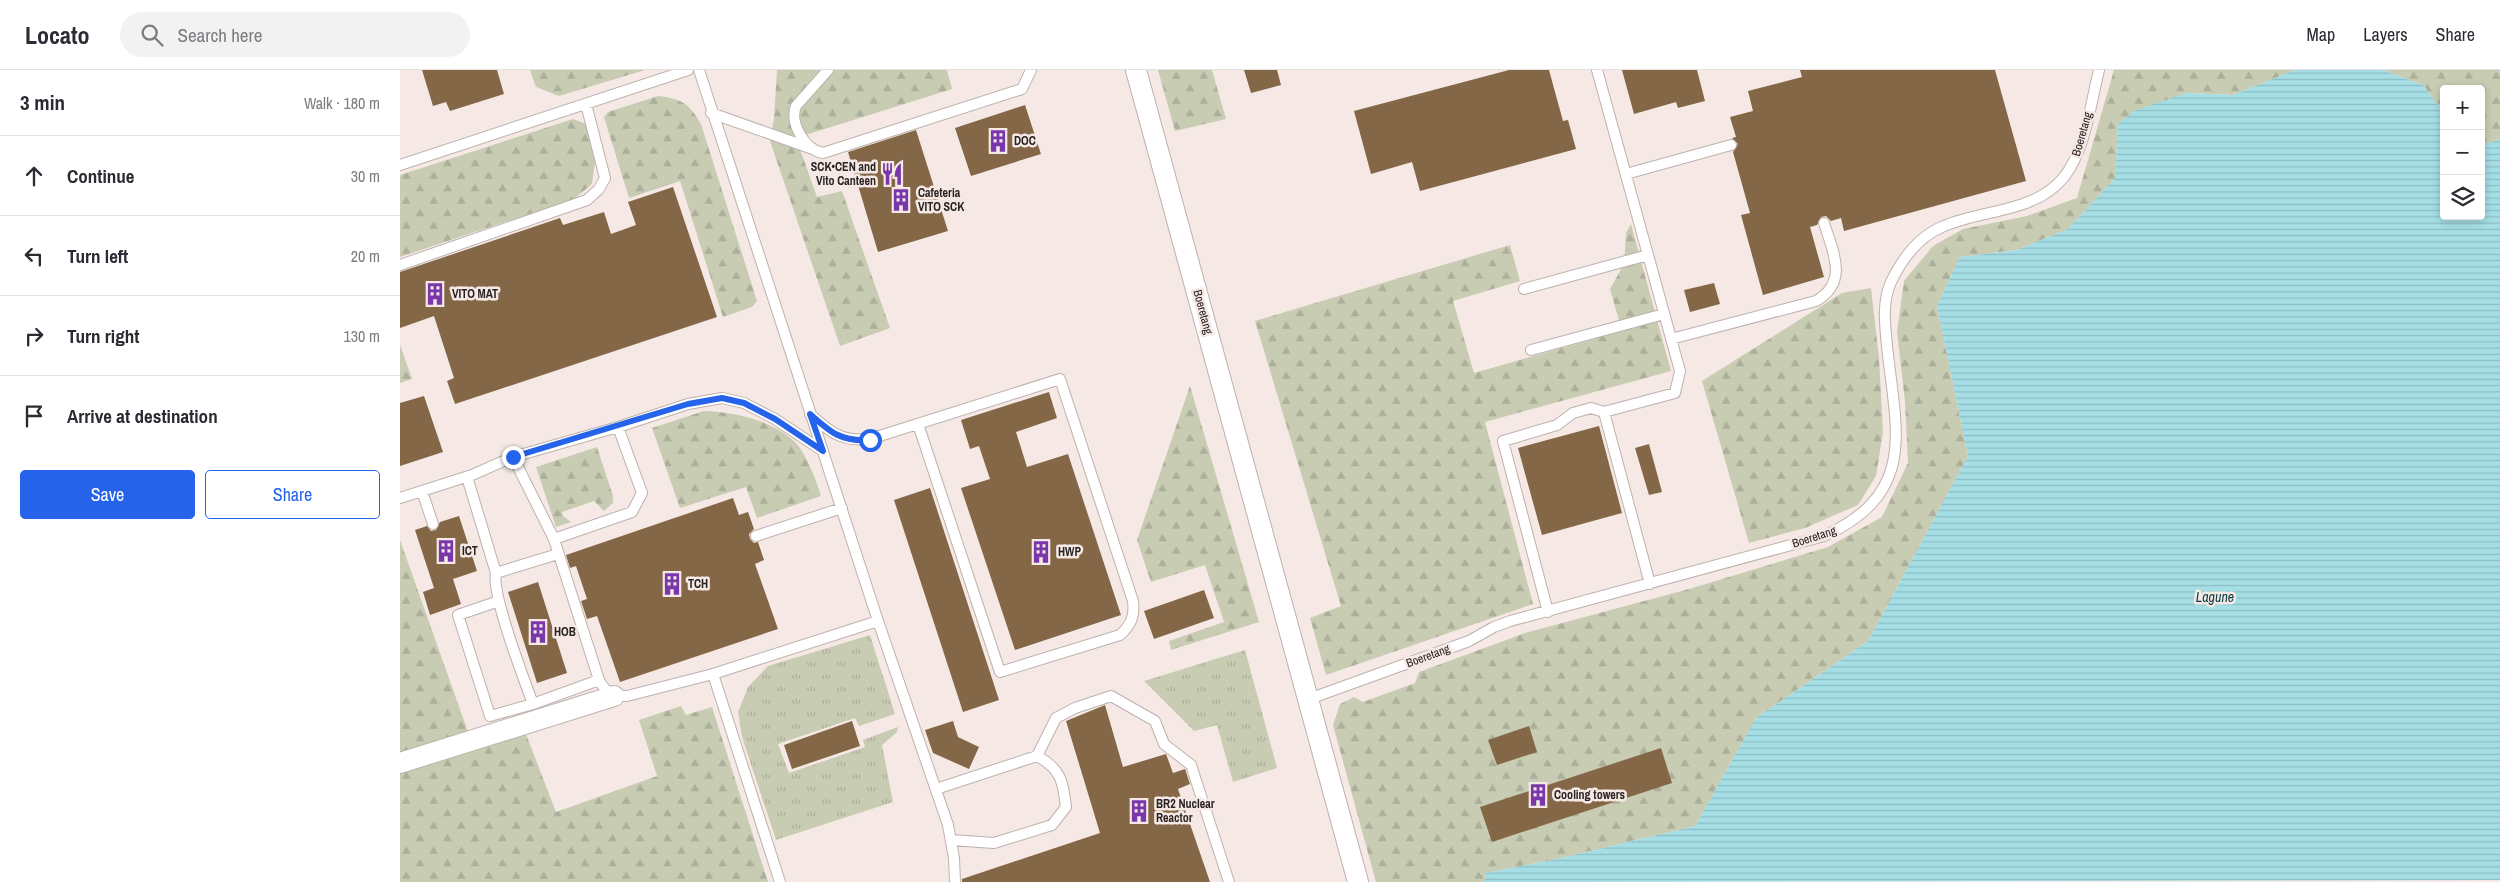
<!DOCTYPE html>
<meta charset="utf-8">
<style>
:root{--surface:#fff;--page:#f2f2f3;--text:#2b2b33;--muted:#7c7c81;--line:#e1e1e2;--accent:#2563eb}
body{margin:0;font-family:"Archivo Narrow",sans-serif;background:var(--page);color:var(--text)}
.controls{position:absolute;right:15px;top:15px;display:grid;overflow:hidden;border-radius:5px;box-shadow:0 2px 8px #0003}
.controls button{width:45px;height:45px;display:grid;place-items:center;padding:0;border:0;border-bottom:1px solid var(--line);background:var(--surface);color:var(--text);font:25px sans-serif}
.stop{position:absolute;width:15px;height:15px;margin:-11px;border:4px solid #2563eb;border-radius:50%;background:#fff}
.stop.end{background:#2563eb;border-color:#fff;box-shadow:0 1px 5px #0008}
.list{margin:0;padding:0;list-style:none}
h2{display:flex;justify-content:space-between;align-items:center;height:65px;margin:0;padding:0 20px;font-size:21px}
h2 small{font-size:16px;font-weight:400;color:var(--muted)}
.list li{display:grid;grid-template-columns:32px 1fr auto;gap:15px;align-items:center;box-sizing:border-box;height:80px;padding:0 20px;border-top:1px solid var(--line)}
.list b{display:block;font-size:19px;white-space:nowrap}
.list em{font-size:16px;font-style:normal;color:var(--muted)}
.actions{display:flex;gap:10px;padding:15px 20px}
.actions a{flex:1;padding:11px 0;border:1px solid var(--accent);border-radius:5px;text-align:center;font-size:18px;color:var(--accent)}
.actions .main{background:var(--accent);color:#fff}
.icon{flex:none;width:28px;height:28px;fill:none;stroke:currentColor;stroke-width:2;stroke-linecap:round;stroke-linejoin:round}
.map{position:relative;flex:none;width:2100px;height:812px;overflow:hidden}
header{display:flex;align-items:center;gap:30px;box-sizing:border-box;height:70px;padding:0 25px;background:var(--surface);border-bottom:1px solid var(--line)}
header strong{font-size:24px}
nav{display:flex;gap:28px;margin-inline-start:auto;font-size:18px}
.search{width:350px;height:45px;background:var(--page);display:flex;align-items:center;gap:12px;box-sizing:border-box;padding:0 18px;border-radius:28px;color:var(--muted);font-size:19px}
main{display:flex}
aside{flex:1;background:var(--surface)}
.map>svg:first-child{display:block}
.grass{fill:url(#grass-tufts)}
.forest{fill:url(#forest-firs)}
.water{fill:url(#water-rules)}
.building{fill:#836747}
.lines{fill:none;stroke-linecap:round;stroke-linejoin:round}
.service-casing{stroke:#bdb1ad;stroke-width:12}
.minor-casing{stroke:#bdb1ad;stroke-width:22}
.service{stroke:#fff;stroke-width:10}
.minor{stroke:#fff;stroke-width:20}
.route{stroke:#2563eb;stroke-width:6}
.labels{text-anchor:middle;stroke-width:5;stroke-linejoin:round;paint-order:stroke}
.street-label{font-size:12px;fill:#292423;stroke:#f6e9e5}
.poi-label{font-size:12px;font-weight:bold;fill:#292423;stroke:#f6e9e5;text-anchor:start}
.water-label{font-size:14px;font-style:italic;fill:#033a3f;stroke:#f6e9e5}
</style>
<header>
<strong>Locato</strong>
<div class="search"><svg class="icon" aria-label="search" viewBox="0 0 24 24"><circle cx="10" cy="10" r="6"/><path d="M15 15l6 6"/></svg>Search here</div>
<nav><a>Map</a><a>Layers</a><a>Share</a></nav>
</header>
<main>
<aside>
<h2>3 min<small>Walk · 180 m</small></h2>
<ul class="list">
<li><svg class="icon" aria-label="ahead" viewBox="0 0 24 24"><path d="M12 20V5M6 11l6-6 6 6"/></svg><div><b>Continue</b></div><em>30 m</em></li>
<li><svg class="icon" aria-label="left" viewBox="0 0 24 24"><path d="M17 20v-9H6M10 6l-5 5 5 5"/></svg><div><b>Turn left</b></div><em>20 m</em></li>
<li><svg class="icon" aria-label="right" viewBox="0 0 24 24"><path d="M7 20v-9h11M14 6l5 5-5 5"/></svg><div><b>Turn right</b></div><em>130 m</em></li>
<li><svg class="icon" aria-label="arrive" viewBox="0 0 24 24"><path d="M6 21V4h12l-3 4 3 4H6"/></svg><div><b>Arrive at destination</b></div></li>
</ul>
<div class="actions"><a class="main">Save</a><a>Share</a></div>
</aside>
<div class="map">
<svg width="2100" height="812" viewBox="0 0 2100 812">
<defs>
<pattern id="grass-tufts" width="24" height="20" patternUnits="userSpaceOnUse" patternTransform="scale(1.25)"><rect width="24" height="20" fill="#c8ccb2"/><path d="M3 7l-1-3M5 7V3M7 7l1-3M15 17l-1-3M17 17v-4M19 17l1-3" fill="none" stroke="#acaf99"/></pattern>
<pattern id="forest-firs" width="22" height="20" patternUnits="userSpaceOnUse" patternTransform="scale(1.25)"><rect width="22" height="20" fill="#c8ccb2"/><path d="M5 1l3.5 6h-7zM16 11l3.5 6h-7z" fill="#acaf99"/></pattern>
<pattern id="water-rules" width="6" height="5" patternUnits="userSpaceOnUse" patternTransform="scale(1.25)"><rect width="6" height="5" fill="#a5dee5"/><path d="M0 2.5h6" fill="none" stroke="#8ebec4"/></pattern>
</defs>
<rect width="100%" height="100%" fill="#f6e9e5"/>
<path class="grass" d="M470 565 495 644 459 656 455 648 378 674 389 703 465 677 463 670 498 657 497 662 482 675 493 732 376 770 342 667 338 642 348 617 368 596Z
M845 580 877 698 833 712 817 655 794 661 744 611Z"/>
<path class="forest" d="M130 0H245L159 26 136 17Z
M377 0H547L552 19 396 68 417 127 442 121 490 258 440 276 370 71 374 48Z
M758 0H812L826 49 775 61Z
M1714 0H1895L1833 25 1786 23 1718 54 1715 108 1668 159 1617 180 1560 187 1537 236 1568 386 1468 571 1356 648 1295 756 1161 788 1086 803 1084 812H976L933 655 940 634 954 627 963 632 1015 613 1019 602 1125 563 1289 519 1428 477 1482 447 1508 393 1505 332 1497 262 1504 211 1533 176 1563 159 1627 146 1677 128Z
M1983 0H2100V69L2089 73 2081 71V19H2044V43L2023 15Z
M258 26C282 29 289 33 301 54L357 231 352 237 323 247 280 111 229 128 204 47 208 42Z
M173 49 186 54 196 85 192 114 174 129 0 187V105Z
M1231 154 1271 301 1085 352 1133 534 926 605 910 548 941 536 855 251 1110 175 1120 211 1053 231 1074 303 1222 261 1210 219 1224 194 1226 163Z
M1471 218 1479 288 1483 362 1476 406 1458 435 1405 458 1349 473 1302 311 1442 223Z
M0 275 12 309 0 313Z
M790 316 859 552 771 580 769 571 824 552 805 495 751 512 737 470Z
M304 341C334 342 371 350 394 371 405 381 417 412 421 426L357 448 346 417 280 438 252 358Z
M197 377 213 426V433L204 441 194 431 162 442 163 446 171 452 156 457 136 397Z
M0 470 68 662 119 646 156 742 257 706 239 650 281 636 286 645 312 637 368 812H0Z"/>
<path class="water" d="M1895 0H1983L2023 15 2044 43V146H2081V71L2089 73 2100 69V810L1084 812 1086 803 1161 788 1295 756 1356 648 1468 571 1568 386 1537 236 1560 187 1617 180 1668 159 1715 108 1718 54 1734 41 1786 23 1833 25Z"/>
<path class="building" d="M22 0H97L104 24 50 41 46 32 33 36Z
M844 0H877L881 15 851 23Z
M1109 0H1149L1163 51 1168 50 1176 79 1020 121 1012 92 971 104 954 41Z
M1222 0H1297L1305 31 1278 38 1276 32 1234 44Z
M1400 0H1595L1626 111 1444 161 1441 148 1431 151 1426 146 1421 147 1417 155 1410 157 1424 207 1363 225 1341 145 1350 143 1333 82 1338 74 1332 68 1336 67 1330 47 1353 41 1348 21 1402 7Z
M625 35 641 84 571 106 555 58Z
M516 60 548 161 478 182 448 82Z
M273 117 317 247 55 334 47 311 54 308 34 246 0 258V202L160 148 163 155 204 142 211 164 236 155 228 132Z
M1314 213 1320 234 1290 242 1284 220Z
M649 322 657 348 616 362 627 397 668 384 721 545 615 580 561 418 590 409 579 376 570 379 561 350Z
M24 326 43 382 0 396V333Z
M1199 356 1222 443 1142 465 1118 378Z
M1249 374 1262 422 1249 425 1235 378Z
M530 418 599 630 563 642 494 430Z
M333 428 339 445 348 442 354 459 349 464 350 469 354 473 358 472 364 490 355 494 378 559 220 612 197 546 187 549 181 531 187 529 176 496 170 498 166 485Z
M59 446 77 501 53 509 61 534 30 545 23 522 34 518 15 460 27 456 31 461 36 460 40 452Z
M138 512 167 603 137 613 108 522Z
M804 520 814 548 754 569 744 541Z
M705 635 723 697 766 684 773 703 785 699 790 714 778 719 810 812H562V809L700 763 666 651Z
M452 651 460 676 392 699 384 675Z
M553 651 558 667 579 677 569 699 533 683 525 660Z
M1129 656 1137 682 1097 695 1088 670Z
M1261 678 1272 713 1092 772 1080 737Z"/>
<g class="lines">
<defs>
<path id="service" d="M299 0 478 551 548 755 554 788 555 812
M428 0 396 36C389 53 405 80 423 83L622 19 631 0
M311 43 410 78
M0 95 288 0
M1226 104 1331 75
M0 195 187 130 199 119 205 108 186 34
M1124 219 1248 185
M1271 269 1416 231C1449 212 1433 182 1424 153
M1131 280 1264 244
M1204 342 1250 514
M410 344C430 362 441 372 470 369L660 309 733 531C735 546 731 555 720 565L600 602 518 354
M113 387 154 469 199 610C206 623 213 626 227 626L313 604
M67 407 96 503
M22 421 33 454
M0 428 72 405 113 387 218 357 288 334 322 328 344 333 375 349 423 381
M356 466 442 438
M154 469 232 442 242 423 218 357
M158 484 96 503C91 524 124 609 133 634L199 610
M99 531 58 545 90 646 133 634
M1148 542 1103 371 1157 355 1173 343 1191 338 1204 342 1275 323 1280 301 1197 0
M909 629 1069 571 1094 557 1110 551 1424 466C1518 423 1496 361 1487 276 1485 256 1482 231 1491 212 1502 189 1519 166 1544 156 1583 139 1635 143 1664 107 1685 81 1691 32 1699 0
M637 686 656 648 675 638 711 626 755 651 764 674 791 695 829 812
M536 719 637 686C661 699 663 711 666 737L652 755 594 773 551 770
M380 812 313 604 478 551"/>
<path id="minor" d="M736 0 958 812
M0 693 214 626"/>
</defs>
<use href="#service" class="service-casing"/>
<use href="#minor" class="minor-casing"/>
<use href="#service" class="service"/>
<use href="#minor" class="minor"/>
</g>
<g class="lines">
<path class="route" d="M113 387 288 334 322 328 344 333 375 349 423 381 410 344C430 362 441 372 470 370"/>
</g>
<defs>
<symbol id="building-bare" viewBox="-9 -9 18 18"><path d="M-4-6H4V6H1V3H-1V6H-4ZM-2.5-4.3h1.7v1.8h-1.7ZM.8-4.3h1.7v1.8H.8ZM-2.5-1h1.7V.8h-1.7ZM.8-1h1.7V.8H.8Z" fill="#7937ab" stroke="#f6e9e5" stroke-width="2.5" paint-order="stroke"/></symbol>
<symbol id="restaurant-bare" viewBox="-9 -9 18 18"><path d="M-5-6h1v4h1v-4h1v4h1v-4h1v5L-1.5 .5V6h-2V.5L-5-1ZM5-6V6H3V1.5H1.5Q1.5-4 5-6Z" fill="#7937ab" stroke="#f6e9e5" stroke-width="2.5" paint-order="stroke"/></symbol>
</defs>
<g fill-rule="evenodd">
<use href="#building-bare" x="582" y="55" width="32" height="32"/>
<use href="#restaurant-bare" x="476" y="88" width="32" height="32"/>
<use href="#building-bare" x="485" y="114" width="32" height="32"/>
<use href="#building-bare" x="19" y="208" width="32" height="32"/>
<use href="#building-bare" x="30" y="465" width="32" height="32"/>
<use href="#building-bare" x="625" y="466" width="32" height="32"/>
<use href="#building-bare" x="256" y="498" width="32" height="32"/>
<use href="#building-bare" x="122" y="546" width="32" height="32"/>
<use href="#building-bare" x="1122" y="709" width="32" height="32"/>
<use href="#building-bare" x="723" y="725" width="32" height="32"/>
</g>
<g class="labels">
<g class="street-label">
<text transform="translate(1682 64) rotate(-74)" y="4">Boeretang</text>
<text transform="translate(803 242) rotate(75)" y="4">Boeretang</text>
<text transform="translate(1414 467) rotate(-18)" y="4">Boeretang</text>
<text transform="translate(1028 586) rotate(-20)" y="4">Boeretang</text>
</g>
<g class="poi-label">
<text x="614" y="75">DOC</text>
<text x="476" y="101" text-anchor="end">SCK•CEN and<tspan x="476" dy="14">Vito Canteen</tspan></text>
<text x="518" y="127">Cafeteria<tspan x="518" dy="14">VITO SCK</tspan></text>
<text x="52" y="228">VITO MAT</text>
<text x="62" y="485">ICT</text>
<text x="658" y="486">HWP</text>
<text x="288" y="518">TCH</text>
<text x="154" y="566">HOB</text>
<text x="1154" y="729">Cooling towers</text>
<text x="756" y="738">BR2 Nuclear<tspan x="756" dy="14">Reactor</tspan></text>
</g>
<g class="water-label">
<text x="1815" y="532">Lagune</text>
</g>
</g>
</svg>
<div class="controls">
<button>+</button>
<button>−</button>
<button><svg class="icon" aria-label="layers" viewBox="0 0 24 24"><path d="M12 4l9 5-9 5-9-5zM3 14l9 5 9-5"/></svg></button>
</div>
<div class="stop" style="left:470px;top:370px"></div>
<div class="stop end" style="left:113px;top:387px"></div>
</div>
</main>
